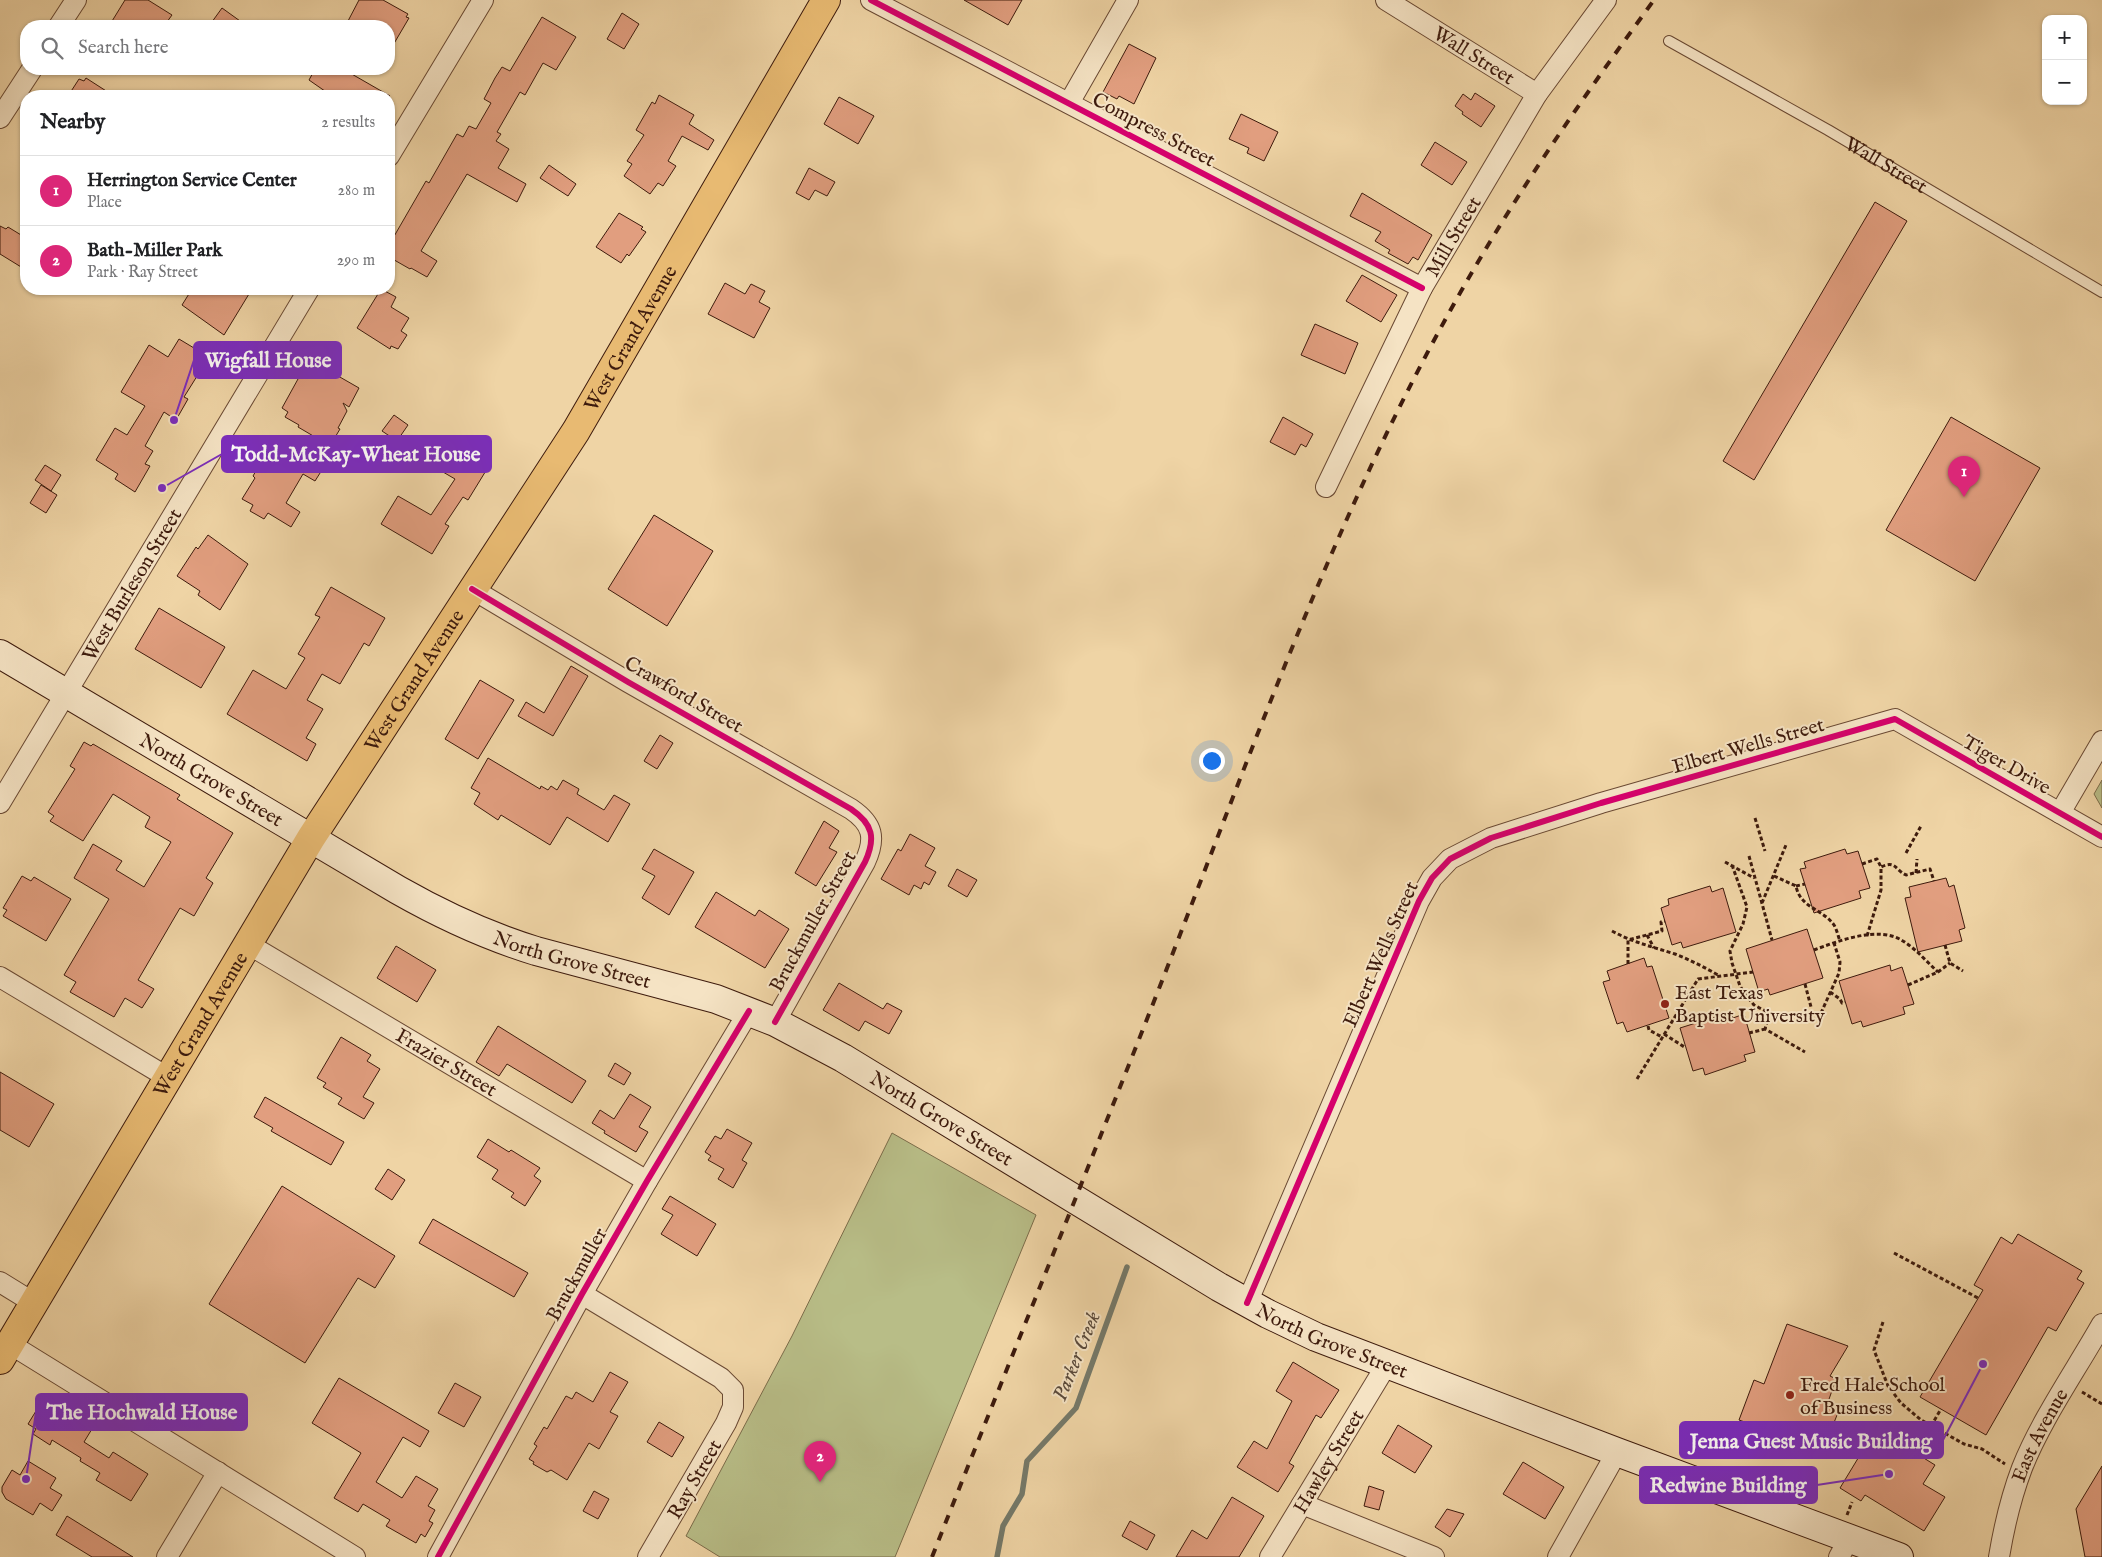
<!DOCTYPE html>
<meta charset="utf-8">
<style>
:root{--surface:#fff;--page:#f2f2f2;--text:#202124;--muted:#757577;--line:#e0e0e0;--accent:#db2777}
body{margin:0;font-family:"IM FELL English",serif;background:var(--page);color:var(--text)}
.controls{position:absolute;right:15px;top:15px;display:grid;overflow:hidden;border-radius:10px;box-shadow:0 1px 4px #0004}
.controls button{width:45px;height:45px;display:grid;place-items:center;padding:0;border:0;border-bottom:1px solid var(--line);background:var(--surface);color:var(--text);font:25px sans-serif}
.you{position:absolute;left:1211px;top:760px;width:18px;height:18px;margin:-12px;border:4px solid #fff;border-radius:50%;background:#1a73e8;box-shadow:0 0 0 8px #1a73e833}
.badge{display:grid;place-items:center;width:32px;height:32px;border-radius:50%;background:var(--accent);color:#fff;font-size:16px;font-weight:700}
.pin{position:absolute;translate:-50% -41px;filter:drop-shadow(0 1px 2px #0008)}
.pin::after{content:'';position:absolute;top:26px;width:18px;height:15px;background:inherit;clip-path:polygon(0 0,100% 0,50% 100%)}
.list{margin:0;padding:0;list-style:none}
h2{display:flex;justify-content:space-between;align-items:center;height:65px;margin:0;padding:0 20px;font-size:21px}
h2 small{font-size:16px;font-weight:400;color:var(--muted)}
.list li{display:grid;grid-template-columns:32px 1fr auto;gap:15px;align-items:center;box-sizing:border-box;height:70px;padding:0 20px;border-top:1px solid var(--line)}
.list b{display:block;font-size:19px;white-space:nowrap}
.list p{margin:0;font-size:16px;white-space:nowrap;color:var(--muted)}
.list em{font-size:16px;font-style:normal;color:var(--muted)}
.icon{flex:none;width:28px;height:28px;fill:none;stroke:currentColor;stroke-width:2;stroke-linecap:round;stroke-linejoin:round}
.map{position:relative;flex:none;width:2102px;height:1557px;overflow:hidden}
.search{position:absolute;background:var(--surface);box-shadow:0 1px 4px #0004;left:20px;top:20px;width:375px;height:55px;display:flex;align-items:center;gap:12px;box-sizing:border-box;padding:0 18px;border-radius:20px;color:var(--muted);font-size:19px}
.panel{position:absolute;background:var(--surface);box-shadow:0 1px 4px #0004;left:20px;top:90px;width:375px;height:205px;border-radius:20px}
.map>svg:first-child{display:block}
.green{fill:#b8bd87;stroke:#7b6c4a}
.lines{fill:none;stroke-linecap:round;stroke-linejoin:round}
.stream{stroke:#757969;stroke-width:5.5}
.building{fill:#e19e7f;stroke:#3e1b0d}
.lane-casing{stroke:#6a4933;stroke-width:12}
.street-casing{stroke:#6a4933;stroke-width:22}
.secondary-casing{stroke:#3e1b0d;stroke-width:30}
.highway-casing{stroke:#3e1b0d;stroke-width:30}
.path{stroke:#3e1b0d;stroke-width:3;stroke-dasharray:4 2.5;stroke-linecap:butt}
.lane{stroke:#f5e3c4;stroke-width:10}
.street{stroke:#f5e3c4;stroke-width:20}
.secondary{stroke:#f5e3c4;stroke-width:28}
.highway{stroke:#e8ba72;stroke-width:28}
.rail{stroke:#3e1b0d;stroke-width:4;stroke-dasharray:9 9;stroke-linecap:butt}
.cycleway-casing{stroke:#f5e3c4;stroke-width:9}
.cycleway{stroke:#d6006c;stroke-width:6}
.poi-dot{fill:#8f2418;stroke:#f5e3c4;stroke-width:2}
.labels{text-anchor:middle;stroke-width:4;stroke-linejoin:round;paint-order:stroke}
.street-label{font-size:20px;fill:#3e1b0d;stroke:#f5e3c4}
.poi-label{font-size:20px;fill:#3e1b0d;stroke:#f5e3c4;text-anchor:start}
.water-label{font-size:21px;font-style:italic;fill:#5a4a3b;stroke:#f5e3c4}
.leader{fill:none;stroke:#7b2cbf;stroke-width:2}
.callout-dot{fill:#7b2cbf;stroke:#f5e3c4;stroke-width:2}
.callout{fill:#7b2cbf;stroke:#7b2cbf;stroke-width:2}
.callout-label{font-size:21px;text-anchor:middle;font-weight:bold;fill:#fff}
</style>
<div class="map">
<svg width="2102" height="1557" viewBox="0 0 2102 1557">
<rect width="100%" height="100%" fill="#efd4a5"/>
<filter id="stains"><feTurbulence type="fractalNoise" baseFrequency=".004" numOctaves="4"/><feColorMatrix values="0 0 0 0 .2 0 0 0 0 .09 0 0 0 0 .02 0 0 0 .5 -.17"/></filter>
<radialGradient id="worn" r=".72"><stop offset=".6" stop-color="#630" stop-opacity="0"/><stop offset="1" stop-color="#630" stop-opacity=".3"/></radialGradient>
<path class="green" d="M2102 780V808L2094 794Z
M892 1133 1036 1215 895 1557H720L686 1536 792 1336Z"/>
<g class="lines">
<path class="stream" d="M997 1557 1003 1526 1022 1494 1027 1461 1076 1408 1127 1267"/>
</g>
<path class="building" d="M125 0H148L172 15 164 26H109Z
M359 0H383L408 14 406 17 409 18 389 52V26H358L348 21Z
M964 0H1022L1008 25Z
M222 8 247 26H209Z
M622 13 639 24 624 49 607 39Z
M542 17 576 37 556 70 543 63 525 95 520 92 497 132 501 134 496 141 509 149 498 168 526 184 517 202 467 174 421 251 437 261 427 277 411 268 410 269 389 257V245L426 181 429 183 457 134 463 137 469 126 476 129 491 103 484 99 495 78 502 67 510 71Z
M1129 44 1156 58 1134 104 1119 96 1117 99 1103 92Z
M315 69H343L390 96H332L309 80Z
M86 78 114 96H68L79 79 84 81Z
M1475 93 1495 106 1481 127 1462 114 1463 112 1455 106 1463 94 1471 100Z
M659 95 694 115 689 124 714 140 708 150 682 136 668 161 676 166 663 186 658 183 650 194 624 176 632 164 627 161 644 135 636 130 652 102 655 104Z
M839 97 874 116 858 144 824 124Z
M1241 114 1278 132 1264 161 1247 153 1249 148 1229 139Z
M1435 142 1467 162 1452 185 1421 165Z
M549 165 576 184 568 196 540 178Z
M809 168 835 182 827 196 815 190 809 200 796 193Z
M1362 193 1432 235 1418 260 1413 257 1408 264 1388 253 1390 250 1375 241 1381 232 1350 216Z
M1875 202 1907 221 1754 480 1723 461Z
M619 213 643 227 641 229 646 232 629 256 627 254 621 263 596 247Z
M0 226 6 229 8 227 26 238V270L0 254Z
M1362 275 1397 295 1381 322 1346 301Z
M725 283 745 294 751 284 765 291 759 302 770 308 754 338 708 314Z
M192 289H252L224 335 182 305Z
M381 289 396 297 391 307 409 318 401 331 407 335 398 349 391 346 390 349 357 328Z
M1315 324 1358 343 1345 374 1301 355Z
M179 339 209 357 184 397 188 399 176 420 164 412 145 446 153 451 145 464 150 466 135 492 115 479 118 474 96 460 115 428 127 435 145 406 121 392 149 345 168 357Z
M305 357 359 388 349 407 343 403 347 411 338 428 340 429 322 459 327 462 315 481 303 474 286 503 300 512 291 527 268 513 264 519 250 511 253 505 242 499 255 478 253 476 269 448 297 466 315 437 298 427 299 425 285 417 288 412 282 408 298 379 294 376Z
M394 415 408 425 397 441 382 431Z
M1283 417 1313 434 1306 447 1301 444 1295 455 1270 442Z
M1951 417 2040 468 1975 581 1886 530Z
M457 450 487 469 468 500 463 497 445 524 449 526 432 554 381 524 398 496 431 515 455 479 443 472Z
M45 465 61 475 51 491 35 480Z
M41 485 57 495 46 513 30 503Z
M654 515 713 551 667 626 608 589Z
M208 535 248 564 220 610 198 595 200 591 177 576 196 547 198 549Z
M331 587 385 618 369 646 364 643 363 645 340 684 322 674 307 700 323 709 306 738 316 744 307 761 227 714 253 670 286 689 305 658 298 654 320 617 315 615Z
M159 608 225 647 201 688 135 649Z
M571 666 588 676 553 736 518 716 526 702 544 713Z
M480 680 514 700 478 759 445 739Z
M660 735 673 743 657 769 644 761Z
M84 742 91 746 93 744 180 795 177 799 233 833 206 878 213 883 194 916 180 908 138 980 154 989 142 1008 125 998 114 1017 70 992 76 982 64 975 109 899 74 878 93 844 122 861 116 870 144 887 171 842 145 827 150 817 113 794 83 841 50 821 54 816 48 812 75 769 70 766Z
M488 758 540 789 541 786 548 790 551 786 557 790 563 780 579 789 577 794 604 810 614 795 630 804 608 842 567 817 550 845 501 815 498 820 474 804 480 793 471 788Z
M824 821 839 831 829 848 837 852 816 886 795 873Z
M910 834 935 848 925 866 936 872 929 885 924 882 921 889 914 885 909 895 881 879 898 849 901 851Z
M654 849 694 872 669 915 642 898 655 876 642 869Z
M1845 849 1847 854 1858 851 1870 888 1859 891 1861 898 1814 913 1800 869 1806 868 1804 862Z
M957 869 977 880 967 897 948 886Z
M22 876 31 881 34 877 71 899 46 941 3 916 7 910 3 908Z
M1946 878 1949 887 1954 885 1965 928 1959 930 1962 941 1918 952 1905 898 1911 897 1909 887Z
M1710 886 1712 892 1723 888 1736 932 1683 948 1681 942 1672 945 1661 908 1669 905 1668 899Z
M716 892 755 916 759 910 789 929 765 968 695 927Z
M1807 929 1823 978 1770 995 1768 989 1759 992 1746 949Z
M396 946 436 970 417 1002 377 978Z
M1644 958 1647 967 1652 966 1669 1018 1627 1032 1623 1022 1617 1024 1603 982 1610 980 1607 971Z
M1890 965 1891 971 1902 967 1914 1004 1903 1007 1905 1014 1863 1027 1861 1021 1852 1024 1839 981Z
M839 983 883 1009 887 1003 902 1011 889 1034 865 1021 859 1031 823 1010Z
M1731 1012 1733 1018 1744 1014 1755 1052 1744 1055 1746 1061 1705 1075 1703 1068 1693 1071 1680 1028Z
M498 1026 586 1081 572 1103 507 1064 499 1076 476 1062Z
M341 1037 371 1055 367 1061 380 1069 363 1097 374 1103 364 1119 338 1104 342 1098 323 1087 326 1083 317 1078Z
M615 1063 631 1073 624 1085 608 1076Z
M0 1072 54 1104 29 1147 0 1130Z
M630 1094 651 1107 639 1127 648 1132 636 1152 604 1133 605 1131 592 1123 600 1110 614 1119Z
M265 1097 344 1142 331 1165 271 1131 273 1128 254 1117Z
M727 1129 752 1143 742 1160 747 1163 733 1188 718 1179 724 1169 708 1160 711 1156 705 1152 715 1136 721 1139Z
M488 1139 509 1152 511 1150 540 1168 534 1176 541 1181 525 1206 511 1197 514 1193 492 1179 498 1170 477 1157Z
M388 1169 405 1180 392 1200 375 1189Z
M282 1186 395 1256 375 1288 358 1278 305 1363 209 1304Z
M670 1196 716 1224 697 1256 661 1234 673 1215 662 1209Z
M433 1219 528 1273 514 1297 419 1243Z
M2018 1234 2082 1271 2077 1279 2084 1283 2056 1331 2048 1327 1986 1435 1920 1397 1983 1290 1974 1285 2001 1237 2012 1244Z
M1787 1324 1848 1346 1830 1376 1836 1379 1827 1405 1839 1410 1824 1448 1794 1437 1790 1448 1764 1438 1767 1430 1739 1420 1754 1380 1764 1384Z
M1293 1362 1339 1390 1321 1418 1316 1415 1289 1463 1294 1466 1278 1492 1237 1467 1254 1441 1267 1449 1292 1401 1276 1391Z
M610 1372 628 1382 610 1412 618 1416 599 1449 589 1443 567 1480 551 1470 547 1472 533 1464 534 1462 529 1459 537 1446 534 1444 544 1427 547 1429 566 1396 572 1399 576 1392 593 1402Z
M339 1378 429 1431 420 1447 403 1437 376 1482 402 1498 416 1476 438 1489 428 1506 435 1510 429 1521 433 1523 425 1537 421 1534 416 1543 386 1526 390 1520 363 1504 358 1512 334 1498 361 1453 312 1423Z
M455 1383 481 1397 464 1427 438 1413Z
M44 1398 52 1403 55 1399 95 1424 84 1442 109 1458 113 1452 148 1474 131 1501 96 1480 100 1473 80 1461 81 1458 52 1440 50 1445 33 1434 36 1429 28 1424Z
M659 1422 684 1437 672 1457 647 1442Z
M1880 1422 1910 1439 1906 1447 1935 1465 1923 1484 1945 1497 1924 1531 1865 1495 1861 1501 1840 1488Z
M1398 1425 1432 1446 1415 1473 1382 1453Z
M28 1461 56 1478 50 1488 62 1495 52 1511 40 1503 33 1515 6 1499 2 1492V1487L12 1470 20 1475Z
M1523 1462 1564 1487 1545 1519 1503 1494Z
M2102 1466V1557H2085L2076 1509Z
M1369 1486 1384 1491 1379 1510 1364 1506Z
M594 1491 609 1499 598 1519 583 1511Z
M1232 1497 1264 1516 1239 1557H1176L1192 1530 1207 1539Z
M1447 1509 1464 1514 1450 1537 1435 1527Z
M67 1516 133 1557H92L56 1535Z
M1130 1521 1155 1535 1147 1550 1122 1536Z"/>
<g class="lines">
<defs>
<g id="lane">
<path id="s1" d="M1669 41 1828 130 2102 292"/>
</g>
<g id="street">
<path d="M871 0 1422 288"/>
<path id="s2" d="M1386 0 1537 94"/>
<path d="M59 26 76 0"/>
<path d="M1069 103 1128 0"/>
<path d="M0 118 32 69"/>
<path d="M389 156 483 0"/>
<path id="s3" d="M1326 487 1422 288 1537 94 1606 0"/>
<path d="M472 589 628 682 851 809C873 824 876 838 865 862L775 1022"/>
<path id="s4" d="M0 803 309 289"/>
<path d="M2060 813 2102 741"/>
<path id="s5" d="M248 944 647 1181"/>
<path d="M0 977 167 1077"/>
<path d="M0 1282 34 1303"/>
<path d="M582 1294 721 1378 733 1390V1407L726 1423 648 1557"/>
<path d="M1247 1303 1419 901 1432 878 1450 859 1491 838 1601 803 1895 719 2102 837"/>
<path d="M10 1344 355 1557"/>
<path d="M1302 1504 1434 1557"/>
<path d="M167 1557 218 1472"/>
<path d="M438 1557 582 1294 647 1181 749 1011"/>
<path id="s6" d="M1270 1557 1387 1364"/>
<path d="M1558 1557 1617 1452"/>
<path d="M1839 1557 1850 1537"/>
<path id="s7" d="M1999 1557C2004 1527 2011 1497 2022 1468 2041 1420 2076 1370 2102 1324"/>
</g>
<g id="secondary">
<path id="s8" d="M0 654 398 890C442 915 487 936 536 951L716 999 775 1022 843 1058 1219 1287 1268 1314 1316 1337 1617 1452 1899 1557"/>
</g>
<g id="highway">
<path id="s9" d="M0 1360 311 838 576 431 826 0"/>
</g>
</defs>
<use href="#lane" class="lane-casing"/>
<use href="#street" class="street-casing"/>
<use href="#secondary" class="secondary-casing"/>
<use href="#highway" class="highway-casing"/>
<path class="path" d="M1755 818 1765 851
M1906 853 1921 826
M1749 856 1772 940
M1725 862 1754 878
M1862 864 1877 859 1881 867
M1732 865 1747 907 1743 924 1730 951 1732 963 1740 986 1746 995 1754 1005 1767 1012 1768 1018 1765 1029 1805 1052
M1916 873 1917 859
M1774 876 1796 886C1800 908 1823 909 1834 925 1837 930 1838 936 1840 941
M1796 886 1805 884
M1762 903 1786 845
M1612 931C1632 942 1653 947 1675 954 1690 960 1704 967 1718 975
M1647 935 1654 948
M1867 936 1881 890V867C1896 860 1895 870 1906 875L1930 869 1934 881
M1945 945 1950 963 1963 971
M1814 950C1838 941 1879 925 1903 941 1916 949 1927 962 1938 972
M1628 964V940L1662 931 1661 922 1665 921
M1805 984 1811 1007
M1908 985 1938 972 1950 963
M1830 992 1840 999 1842 1003 1845 1002
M1821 1013 1839 973 1840 962 1834 943
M1648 1026 1649 1030 1662 1037
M1749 1033 1765 1029
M1664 1034 1686 1048
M1637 1079 1698 979 1753 972
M1894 1253 1978 1298
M1883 1322 1874 1350 1888 1386 1901 1403 1921 1420 1964 1444 1982 1449 2005 1464
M2082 1392 2102 1404
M1931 1426 1941 1409
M1847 1515 1852 1502"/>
<use href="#lane" class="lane"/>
<use href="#street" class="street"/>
<use href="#secondary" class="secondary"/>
<use href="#highway" class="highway"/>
<path class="rail" d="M932 1557C1007 1367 1085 1177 1160 986 1249 759 1331 525 1450 311 1510 202 1581 100 1654 0"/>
<defs>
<path id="cycleway" d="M871 0 1422 288
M472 589 628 682 851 809C873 824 876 838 865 862L775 1022
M1247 1303 1419 901 1432 878 1450 859 1491 838 1601 803 1895 719 2102 837
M438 1557 582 1294 647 1181 749 1011"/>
</defs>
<use href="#cycleway" class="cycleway-casing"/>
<use href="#cycleway" class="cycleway"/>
</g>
<g class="poi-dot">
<circle cx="1665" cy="1004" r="5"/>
<circle cx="1790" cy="1395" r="5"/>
</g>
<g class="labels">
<g class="street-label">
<text dy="7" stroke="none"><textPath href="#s2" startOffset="104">Wall Street</textPath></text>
<text transform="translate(1154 129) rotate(28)" y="7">Compress Street</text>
<text dy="7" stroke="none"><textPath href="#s1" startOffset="250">Wall Street</textPath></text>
<text dy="7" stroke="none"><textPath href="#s3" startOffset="281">Mill Street</textPath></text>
<text dy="7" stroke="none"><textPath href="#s9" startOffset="1201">West Grand Avenue</textPath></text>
<text dy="7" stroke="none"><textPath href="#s4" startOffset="255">West Burleson Street</textPath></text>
<text dy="7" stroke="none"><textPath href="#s9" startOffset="796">West Grand Avenue</textPath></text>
<text transform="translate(684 694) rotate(30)" y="7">Crawford Street</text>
<text transform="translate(1748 745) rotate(-16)" y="7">Elbert Wells Street</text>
<text transform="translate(2007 764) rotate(30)" y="7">Tiger Drive</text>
<text dy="7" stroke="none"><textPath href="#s8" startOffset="246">North Grove Street</textPath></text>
<text transform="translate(812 921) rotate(-61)" y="7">Bruckmuller Street</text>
<text transform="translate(1380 954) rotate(-66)" y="7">Elbert Wells Street</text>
<text dy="7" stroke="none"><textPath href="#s8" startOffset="651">North Grove Street</textPath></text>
<text dy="7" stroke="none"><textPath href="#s9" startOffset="391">West Grand Avenue</textPath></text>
<text dy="7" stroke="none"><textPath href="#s5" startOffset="231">Frazier Street</textPath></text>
<text dy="7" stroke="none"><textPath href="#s8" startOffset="1056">North Grove Street</textPath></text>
<text transform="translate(576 1274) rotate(-61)" y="7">Bruckmuller</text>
<text dy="7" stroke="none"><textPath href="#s8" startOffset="1506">North Grove Street</textPath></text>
<text dy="7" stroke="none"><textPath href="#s7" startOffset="129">East Avenue</textPath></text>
<text dy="7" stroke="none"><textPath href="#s6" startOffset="112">Hawley Street</textPath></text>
<text transform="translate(694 1479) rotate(-60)" y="7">Ray Street</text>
</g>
<g class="poi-label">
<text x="1675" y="999">East Texas<tspan x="1675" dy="23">Baptist University</tspan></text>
<text x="1800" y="1391">Fred Hale School<tspan x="1800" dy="23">of Business</tspan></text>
</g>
<g class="water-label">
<text transform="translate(1076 1356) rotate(-68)" y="7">Parker Creek</text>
</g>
</g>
<path class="leader" d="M174 420L194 360M162 488L222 454M26 1479L36 1412M1983 1364L1943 1440M1889 1474L1817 1485"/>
<g class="callout-dot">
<circle cx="174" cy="420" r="5"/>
<circle cx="162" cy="488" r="5"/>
<circle cx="26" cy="1479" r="5"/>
<circle cx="1983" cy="1364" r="5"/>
<circle cx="1889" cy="1474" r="5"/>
</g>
<g class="callout">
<rect x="194" y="342" width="147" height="36" rx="5"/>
<rect x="222" y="436" width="269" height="36" rx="5"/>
<rect x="36" y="1394" width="211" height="36" rx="5"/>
<rect x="1680" y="1422" width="263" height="36" rx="5"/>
<rect x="1640" y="1467" width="177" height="36" rx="5"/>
</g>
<g class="callout-label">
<text x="268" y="367">Wigfall House</text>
<text x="356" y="461">Todd-McKay-Wheat House</text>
<text x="142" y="1419">The Hochwald House</text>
<text x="1811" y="1448">Jenna Guest Music Building</text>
<text x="1728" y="1492">Redwine Building</text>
</g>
<rect width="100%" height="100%" filter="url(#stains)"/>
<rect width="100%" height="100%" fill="url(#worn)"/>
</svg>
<div class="controls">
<button>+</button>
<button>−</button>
</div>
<div class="you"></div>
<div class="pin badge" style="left:1964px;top:497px">1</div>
<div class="pin badge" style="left:820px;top:1482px">2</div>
<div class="search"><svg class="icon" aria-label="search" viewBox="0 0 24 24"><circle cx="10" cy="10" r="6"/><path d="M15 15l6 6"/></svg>Search here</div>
<section class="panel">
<h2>Nearby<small>2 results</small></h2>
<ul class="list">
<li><span class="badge">1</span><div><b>Herrington Service Center</b><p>Place</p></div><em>280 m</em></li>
<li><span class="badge">2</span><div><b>Bath-Miller Park</b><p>Park · Ray Street</p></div><em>290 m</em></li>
</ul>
</section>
</div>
